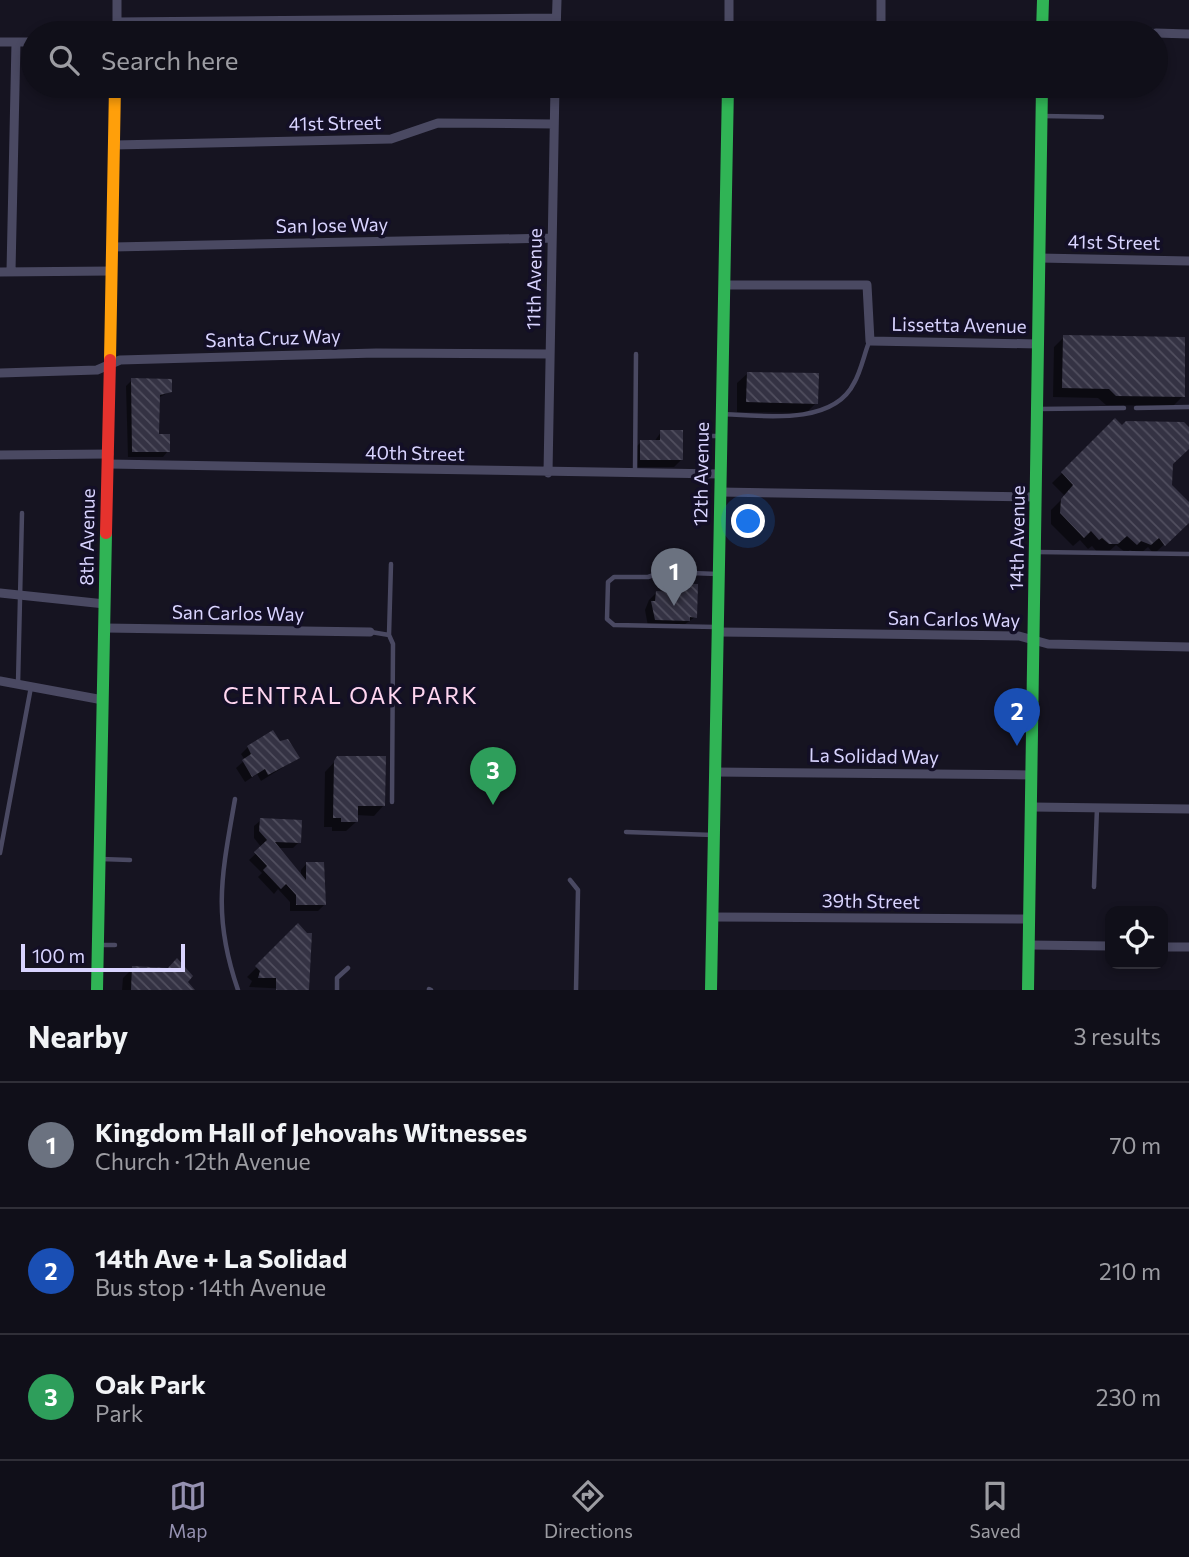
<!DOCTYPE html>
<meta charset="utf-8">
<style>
:root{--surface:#100f19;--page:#191822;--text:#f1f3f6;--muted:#9c9ca2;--line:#302f38;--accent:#9591b1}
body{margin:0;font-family:Commissioner,sans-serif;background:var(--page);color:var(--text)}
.controls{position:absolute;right:21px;bottom:21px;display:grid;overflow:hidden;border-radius:14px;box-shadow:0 4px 10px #0003}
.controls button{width:63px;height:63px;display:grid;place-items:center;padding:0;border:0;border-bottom:2px solid var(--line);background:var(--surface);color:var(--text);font:35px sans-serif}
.scale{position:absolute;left:21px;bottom:18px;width:164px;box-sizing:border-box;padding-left:7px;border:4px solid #d9d4ff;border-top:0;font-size:19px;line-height:24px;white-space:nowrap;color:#d9d4ff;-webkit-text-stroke:5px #130f26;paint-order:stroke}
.you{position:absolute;left:749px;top:522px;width:24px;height:24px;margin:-18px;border:5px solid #fff;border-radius:50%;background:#1a73e8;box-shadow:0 0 0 10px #1a73e833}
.badge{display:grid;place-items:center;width:46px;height:46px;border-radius:50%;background:var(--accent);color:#fff;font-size:23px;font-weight:700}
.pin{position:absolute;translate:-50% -58px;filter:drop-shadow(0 2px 4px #0008)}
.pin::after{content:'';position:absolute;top:37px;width:24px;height:21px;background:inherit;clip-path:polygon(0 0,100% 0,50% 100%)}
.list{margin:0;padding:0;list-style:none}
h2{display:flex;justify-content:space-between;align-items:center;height:91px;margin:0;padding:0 28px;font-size:30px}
h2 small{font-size:23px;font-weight:400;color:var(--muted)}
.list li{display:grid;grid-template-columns:46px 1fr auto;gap:21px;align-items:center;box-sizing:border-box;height:126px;padding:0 28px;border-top:2px solid var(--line)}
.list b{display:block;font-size:26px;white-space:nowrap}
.list p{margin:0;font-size:23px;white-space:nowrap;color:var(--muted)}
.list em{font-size:23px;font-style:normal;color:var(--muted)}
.icon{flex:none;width:38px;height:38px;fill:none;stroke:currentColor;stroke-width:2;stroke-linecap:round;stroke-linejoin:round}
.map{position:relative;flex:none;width:1189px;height:990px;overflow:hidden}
.search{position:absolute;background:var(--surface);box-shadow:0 4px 10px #0003;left:21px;right:21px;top:21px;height:77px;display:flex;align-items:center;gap:18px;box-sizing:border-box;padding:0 24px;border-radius:38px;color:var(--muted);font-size:26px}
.sheet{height:469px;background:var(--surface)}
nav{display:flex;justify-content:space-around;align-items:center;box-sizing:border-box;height:98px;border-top:2px solid var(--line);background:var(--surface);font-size:19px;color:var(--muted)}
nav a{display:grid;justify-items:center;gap:4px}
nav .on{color:var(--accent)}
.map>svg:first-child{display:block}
.shadow{fill:#0007}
.building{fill:url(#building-back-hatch)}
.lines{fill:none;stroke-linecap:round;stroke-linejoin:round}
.lane{stroke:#4a4962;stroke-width:4.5}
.street{stroke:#4a4962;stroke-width:9}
.fast{stroke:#30b455;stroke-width:12}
.slow{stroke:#ff9f0a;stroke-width:12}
.jam{stroke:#e5322d;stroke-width:12}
.labels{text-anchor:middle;stroke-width:7;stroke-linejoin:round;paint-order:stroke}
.street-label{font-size:19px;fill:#d9d4ff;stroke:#130f26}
.quarter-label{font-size:23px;letter-spacing:2px;fill:#ffd6f0;stroke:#130f26}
</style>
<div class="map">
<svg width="1189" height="990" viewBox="0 0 1189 990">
<defs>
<pattern id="building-back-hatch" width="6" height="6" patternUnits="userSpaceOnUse" patternTransform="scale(1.75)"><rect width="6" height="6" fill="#343243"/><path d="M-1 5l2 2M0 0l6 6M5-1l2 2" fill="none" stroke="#514f5f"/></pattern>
</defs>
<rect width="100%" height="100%" fill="#161421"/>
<path class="shadow" d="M1064 337 1183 396 1173 406 1106 405 1098 398 1053 397 1054 347Z
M747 374 816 403 806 413 737 412V383Z
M132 380 171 391 158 398 157 435 168 451 163 457H128L126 386Z
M1116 421 1122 427 1189 430V448L1171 464V485L1189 504V521L1154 554 1148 547 1140 554 1130 550 1126 553 1116 545 1106 554 1098 553 1092 546 1088 549 1080 540 1073 546 1051 524V510L1065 496 1052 483Z
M661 432 681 460 674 467H634V449L641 442H654Z
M680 586 695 617 681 627 648 626 645 610 649 600 656 593 672 594Z
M279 743 298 758 261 781 257 774 245 782 236 768 245 760 241 754 248 747Z
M338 758 383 806 374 816 356 815V822L346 831H332V827H324L325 772Z
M261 820 299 842 293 848H277L301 877V870L307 863 324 905 318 911H290V902L278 889 274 894 258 877 262 873 249 860 262 848 254 838V826Z
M298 926 308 990 249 987 252 981 247 977Z
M133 968 167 969 193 990H122L123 978Z"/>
<path class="building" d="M1063 335 1185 337V397L1116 396 1109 389 1062 388Z
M747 372 819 373 818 404 746 402Z
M131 378 172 379V392L160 395 159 434H170V452H132Z
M1115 418 1122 425 1126 421 1184 422 1189 427V449L1173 464 1172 485 1189 502V523L1165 546 1159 538 1151 545 1141 541 1137 545 1127 536 1118 544H1109L1102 538 1099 540 1091 531 1084 538 1060 513 1061 499 1073 485 1061 472Z
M660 430H683V460H640V440H660Z
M679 584H698L697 618 690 617V621L655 620 651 601H655L656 591 679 592Z
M273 730 280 741 288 739 300 758 268 775 265 769 252 777 242 760 251 754 247 746Z
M337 756H386L385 806H358V822H341V818H333L334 761Z
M260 818 302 820 301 843 275 842 306 880V862H324L326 905H296V895L286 884 281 889 263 870 267 866 254 852 267 840 259 831Z
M298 923 307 933H312L309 990H276V978H258L260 971 255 966Z
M177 958 193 976 188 982 195 990H131L132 966 168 968Z"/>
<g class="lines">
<path class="lane" d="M1042 116 1102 117
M1136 408 1189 407
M1038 409 1124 408
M723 414C762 416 833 426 854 383 861 371 864 355 869 342
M635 472 636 354
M703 473V436H721
M1037 552 1189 554
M716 627 614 625 607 619 608 582 614 577H648L663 572 718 574
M371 632 389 635 393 644 392 802
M389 635 391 564
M18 684 22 513
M235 799C222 874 212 915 238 990
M626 832 713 835
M0 853 31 687
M101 859 130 860
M570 880 578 890 576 990
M1094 887 1097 808
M99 945H115
M429 989 431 990
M337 990V978L348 968"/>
<path class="street" d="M117 22 556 18
M1042 30 1152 33
M117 33V0
M556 33 557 0
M729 33V0
M881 33V0
M1156 33 1189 34
M0 42H33
M114 145 391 139 438 123 554 124
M113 247 552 238
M1039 258 1189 261
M11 271 16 42
M0 272 112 271
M724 285H867L870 341 1038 344
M0 373 97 370 120 360 376 353 550 354
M0 455 109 454
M108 464 721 474
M548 473 555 86
M720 492 1036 497
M0 593 105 604
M105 628 370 632
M718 632 1019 636 1048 644 1189 647
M0 681 103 700
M715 772 1032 775
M1032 807 1189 809
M712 917 1030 919
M1029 945 1110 946
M1163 947H1189"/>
<path class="fast" d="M1042 33 1043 0
M97 990 106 533
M711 990 728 86
M1028 990 1042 86"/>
<path class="slow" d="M110 360 115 86"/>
<path class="jam" d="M106 533 110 360"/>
</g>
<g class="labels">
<g class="street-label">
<text transform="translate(335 123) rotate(-1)" y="7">41st Street</text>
<text transform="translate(332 225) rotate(-1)" y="7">San Jose Way</text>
<text transform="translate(1114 242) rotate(1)" y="7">41st Street</text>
<text transform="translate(534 279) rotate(-89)" y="7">11th Avenue</text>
<text transform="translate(959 325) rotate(1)" y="7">Lissetta Avenue</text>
<text transform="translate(273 338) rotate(-2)" y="7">Santa Cruz Way</text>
<text transform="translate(415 453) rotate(1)" y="7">40th Street</text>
<text transform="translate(701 474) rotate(-89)" y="7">12th Avenue</text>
<text transform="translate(87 537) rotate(-89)" y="7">8th Avenue</text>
<text transform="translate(1017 538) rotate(-89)" y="7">14th Avenue</text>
<text transform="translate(238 613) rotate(1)" y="7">San Carlos Way</text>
<text transform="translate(954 619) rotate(1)" y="7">San Carlos Way</text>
<text transform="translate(874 756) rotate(1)" y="7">La Solidad Way</text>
<text transform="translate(871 901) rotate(1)" y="7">39th Street</text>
</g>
<g class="quarter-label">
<text x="351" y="704">CENTRAL OAK PARK</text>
</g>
</g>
</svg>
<div class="controls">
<button><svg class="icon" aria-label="locate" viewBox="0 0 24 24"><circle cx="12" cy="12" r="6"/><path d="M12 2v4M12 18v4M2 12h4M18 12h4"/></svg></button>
</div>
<div class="scale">100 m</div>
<div class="you"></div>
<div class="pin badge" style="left:674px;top:606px;background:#6b7280">1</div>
<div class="pin badge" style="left:1017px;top:746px;background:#1a4fb4">2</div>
<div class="pin badge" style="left:493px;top:805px;background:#2e9e5b">3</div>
<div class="search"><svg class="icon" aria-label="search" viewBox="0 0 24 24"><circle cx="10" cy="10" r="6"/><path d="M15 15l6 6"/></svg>Search here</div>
</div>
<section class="sheet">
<h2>Nearby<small>3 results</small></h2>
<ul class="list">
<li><span class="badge" style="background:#6b7280">1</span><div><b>Kingdom Hall of Jehovahs Witnesses</b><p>Church · 12th Avenue</p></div><em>70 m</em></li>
<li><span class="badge" style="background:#1a4fb4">2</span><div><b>14th Ave + La Solidad</b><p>Bus stop · 14th Avenue</p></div><em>210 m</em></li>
<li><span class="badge" style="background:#2e9e5b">3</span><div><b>Oak Park</b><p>Park</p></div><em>230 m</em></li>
</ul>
</section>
<nav>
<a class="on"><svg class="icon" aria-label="map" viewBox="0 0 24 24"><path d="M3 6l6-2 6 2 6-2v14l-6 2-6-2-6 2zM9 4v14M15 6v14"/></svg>Map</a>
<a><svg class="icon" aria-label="directions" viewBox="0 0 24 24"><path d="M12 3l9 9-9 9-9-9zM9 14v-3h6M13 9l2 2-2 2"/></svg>Directions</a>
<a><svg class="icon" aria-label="saved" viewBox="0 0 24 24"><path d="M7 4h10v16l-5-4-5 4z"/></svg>Saved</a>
</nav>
